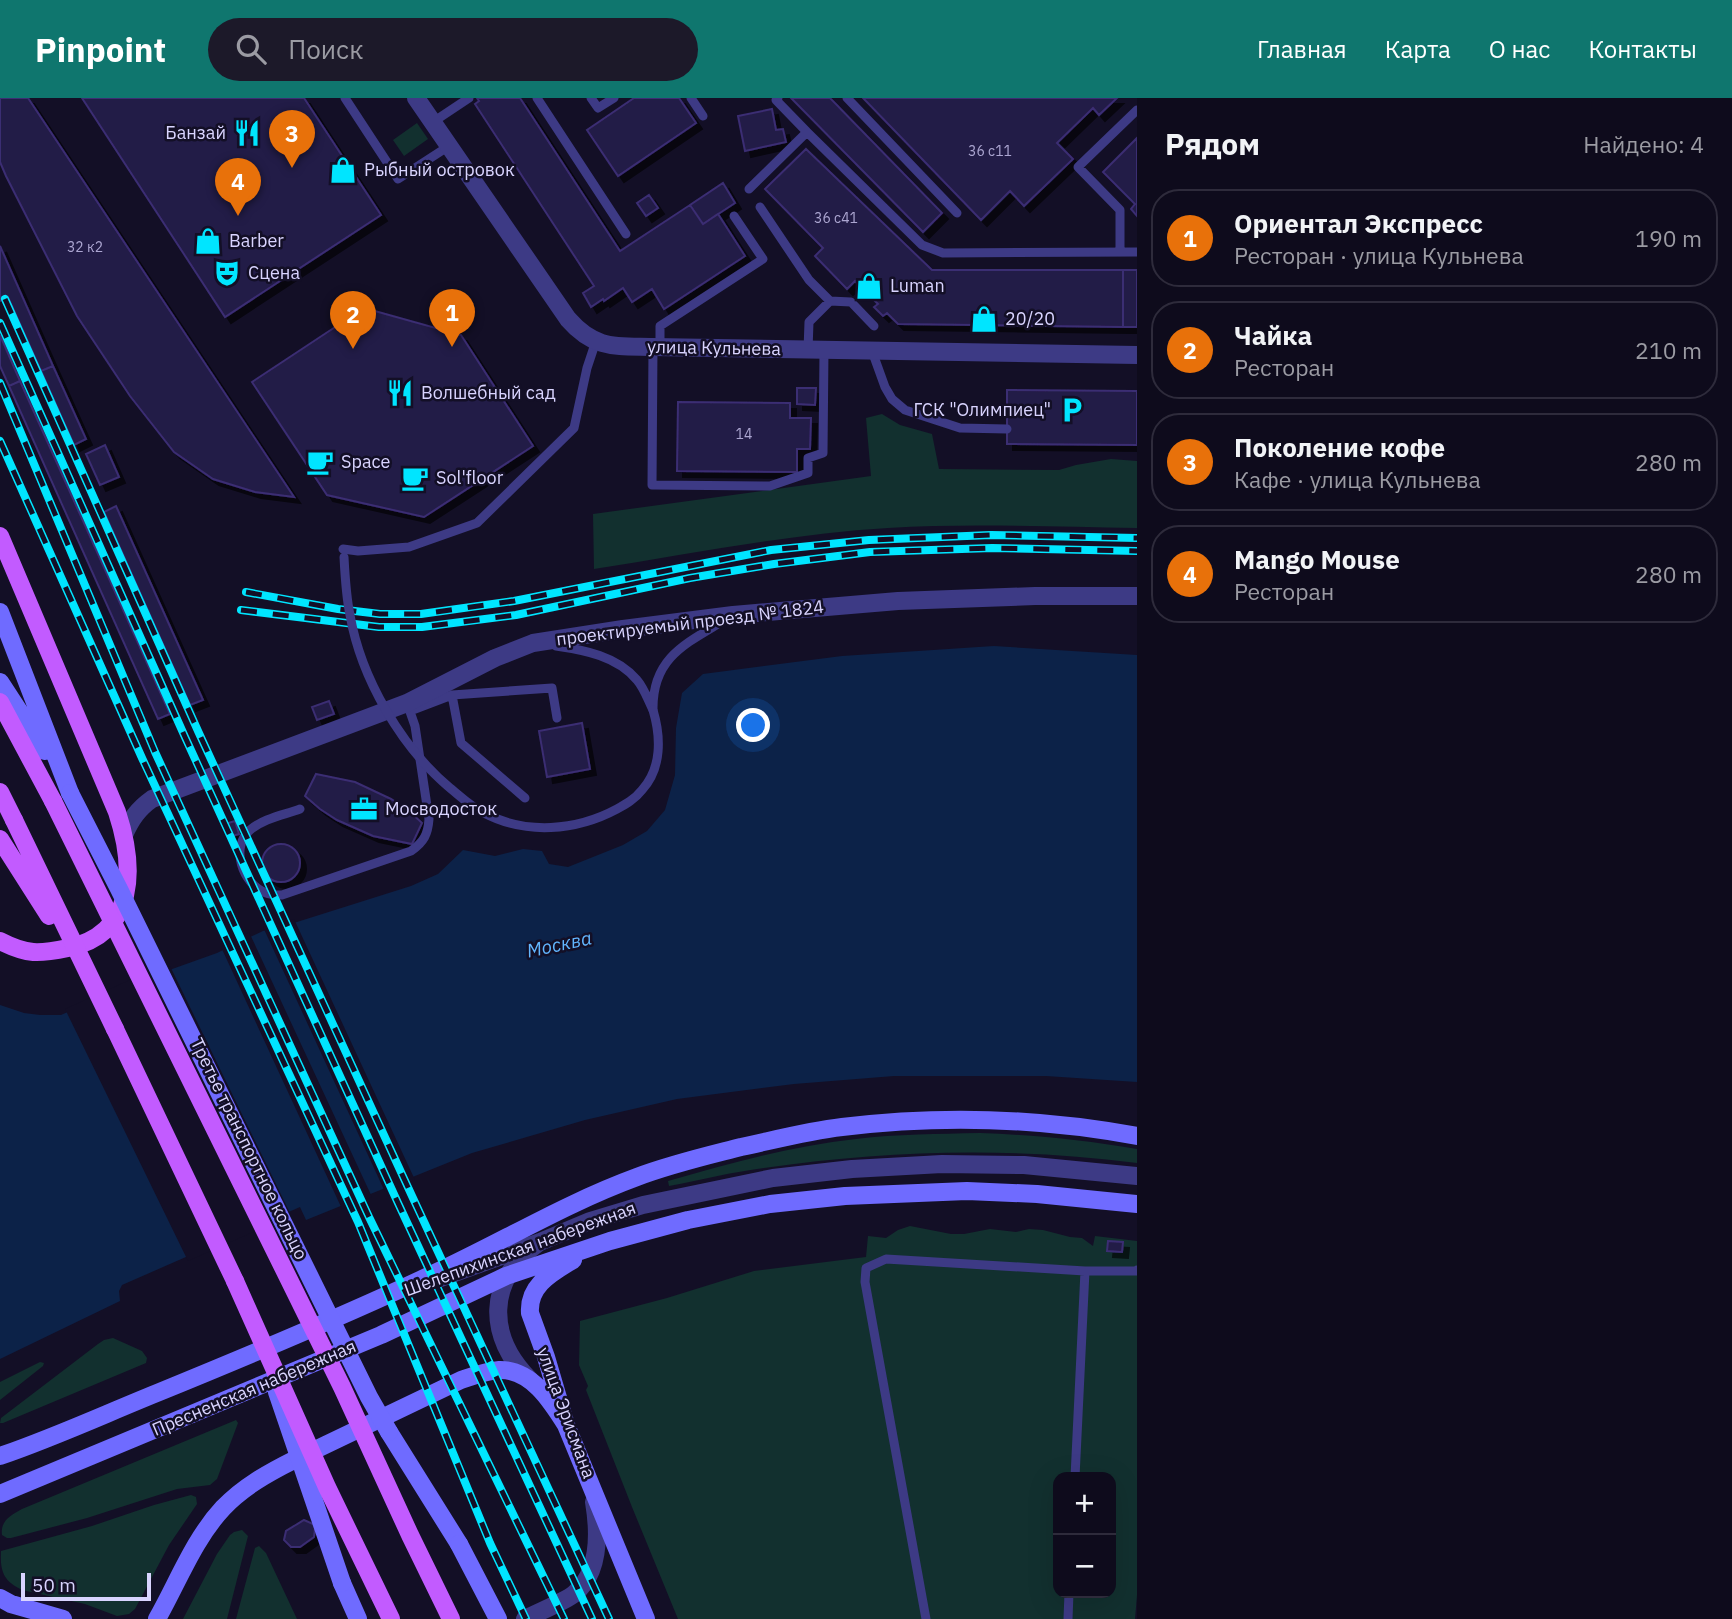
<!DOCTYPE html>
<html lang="ru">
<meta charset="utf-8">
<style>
:root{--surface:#0e0b1c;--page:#1c1929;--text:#f1f3f6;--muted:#9b9ba3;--line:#2e2b3b;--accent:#0f766e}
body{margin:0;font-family:"IBM Plex Sans",sans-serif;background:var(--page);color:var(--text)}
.controls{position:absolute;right:21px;bottom:21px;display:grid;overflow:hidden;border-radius:14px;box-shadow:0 7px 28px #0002}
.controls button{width:63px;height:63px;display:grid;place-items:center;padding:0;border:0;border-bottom:2px solid var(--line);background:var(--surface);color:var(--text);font:35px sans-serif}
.scale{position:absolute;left:21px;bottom:18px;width:130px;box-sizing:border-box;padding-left:7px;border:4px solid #d9d4ff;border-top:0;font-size:19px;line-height:24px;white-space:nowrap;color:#d9d4ff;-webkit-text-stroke:5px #130f26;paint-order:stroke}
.you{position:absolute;left:754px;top:628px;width:24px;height:24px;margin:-18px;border:5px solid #fff;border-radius:50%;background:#1a73e8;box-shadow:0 0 0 10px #1a73e833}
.badge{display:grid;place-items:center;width:46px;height:46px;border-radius:50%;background:var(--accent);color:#fff;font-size:23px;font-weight:700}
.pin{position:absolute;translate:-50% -58px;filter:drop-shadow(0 2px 4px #0008)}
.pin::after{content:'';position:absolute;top:37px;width:24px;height:21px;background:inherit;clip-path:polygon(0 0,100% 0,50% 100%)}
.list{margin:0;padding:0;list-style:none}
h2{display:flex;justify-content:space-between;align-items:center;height:91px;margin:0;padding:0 28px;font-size:30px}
h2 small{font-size:23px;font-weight:400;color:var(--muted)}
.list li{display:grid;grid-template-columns:46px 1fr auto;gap:21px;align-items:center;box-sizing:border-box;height:98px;margin:0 14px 14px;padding:0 14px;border:2px solid var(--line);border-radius:28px}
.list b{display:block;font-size:26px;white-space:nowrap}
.list p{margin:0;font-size:23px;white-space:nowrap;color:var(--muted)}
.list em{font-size:23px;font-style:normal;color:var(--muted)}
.icon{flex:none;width:38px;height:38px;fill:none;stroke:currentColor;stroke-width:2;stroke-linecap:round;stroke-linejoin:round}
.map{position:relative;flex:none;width:1137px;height:1521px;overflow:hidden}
header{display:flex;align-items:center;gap:42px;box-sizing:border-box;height:98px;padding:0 35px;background:var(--accent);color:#fff}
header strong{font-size:33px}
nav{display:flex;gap:38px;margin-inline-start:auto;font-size:24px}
.search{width:490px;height:63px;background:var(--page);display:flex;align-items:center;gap:18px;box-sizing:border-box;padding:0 24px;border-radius:38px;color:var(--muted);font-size:26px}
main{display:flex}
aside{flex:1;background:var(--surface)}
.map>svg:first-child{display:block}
.green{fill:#12302f;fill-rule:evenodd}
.water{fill:#0c2248}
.pier{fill:#130f26}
.building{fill:#241b47;stroke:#3b2d73;stroke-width:2;filter:url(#shadow)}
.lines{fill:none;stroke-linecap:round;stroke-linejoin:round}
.service{stroke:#3d3a85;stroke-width:9}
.minor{stroke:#3d3a85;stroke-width:18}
.tertiary{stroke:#3d3a85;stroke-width:18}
.secondary{stroke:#6f6bff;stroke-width:18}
.primary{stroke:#c25bff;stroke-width:18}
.rail-casing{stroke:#00e5ff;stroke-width:8}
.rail{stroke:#130f26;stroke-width:5;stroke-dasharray:16;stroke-linecap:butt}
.service-bridge{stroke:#3d3a85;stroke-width:9}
.secondary-bridge{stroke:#6f6bff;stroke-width:18}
.primary-bridge{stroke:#c25bff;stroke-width:18}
.labels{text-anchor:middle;stroke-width:5;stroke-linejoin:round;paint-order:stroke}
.number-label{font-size:14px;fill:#aca6d1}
.poi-label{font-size:18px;fill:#d9d4ff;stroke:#130f26;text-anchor:start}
.street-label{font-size:18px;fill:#d9d4ff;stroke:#130f26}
.water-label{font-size:19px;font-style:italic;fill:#62b6ff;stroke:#130f26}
</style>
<header>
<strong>Pinpoint</strong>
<div class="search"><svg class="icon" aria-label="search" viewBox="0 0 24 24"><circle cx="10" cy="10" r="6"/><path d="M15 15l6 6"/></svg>Поиск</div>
<nav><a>Главная</a><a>Карта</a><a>О нас</a><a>Контакты</a></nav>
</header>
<main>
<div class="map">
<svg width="1137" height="1521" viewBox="0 0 1137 1521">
<defs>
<filter id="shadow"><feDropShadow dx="6" dy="6" stdDeviation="0" flood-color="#0009"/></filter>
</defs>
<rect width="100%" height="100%" fill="#130f26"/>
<path class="green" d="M417 25 428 41 404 58 393 42Z
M882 316 900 327 932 336 939 371 1059 372 1076 367 1111 361 1137 363V430C1054 429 970 425 888 430 789 436 691 456 594 471L593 416 871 378 866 320Z
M980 1035C1033 1037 1084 1042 1137 1051V1065C1011 1049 890 1052 764 1070 732 1074 701 1082 669 1088L668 1083C730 1065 792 1048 856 1041 897 1036 939 1036 980 1035Z
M910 1128 951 1136H964L990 1131 1016 1134 1029 1131 1043 1132 1070 1139 1082 1140 1093 1148 1095 1138 1137 1143V1497L1135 1521H678L632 1409 586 1292 588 1288 579 1267 580 1223 667 1200 754 1173 866 1159 868 1138 886 1140 898 1132ZM1058 1379H1111V1495H1058Z
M113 1240 142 1253 147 1260 146 1265 3 1325H0L1 1320 98 1246 104 1242Z
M40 1264 44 1265 43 1268 0 1302V1284Z
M236 1322 238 1325 217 1381 210 1387 177 1391 87 1420 11 1440H7L2 1437C0 1423 11 1417 22 1411Z
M191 1397 196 1399 197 1406 169 1447 135 1511 129 1516 117 1518 85 1506 22 1492C3 1483 0 1473 1 1453L92 1428 154 1407Z
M242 1432 248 1438 227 1521H183L217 1456 230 1437 234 1434Z
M259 1448 266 1455 297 1521H236L255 1450Z"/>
<path class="water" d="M994 548 1137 557V984L1046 978H894L794 986 677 1001 585 1022 472 1055 306 1122 300 1109 122 1187 119 1193 120 1203 0 1261V907L24 915 40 917H61L133 885 217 855 263 833 297 824 411 788 438 776 463 752 495 758 523 751 542 753 549 766 568 769 623 747 647 733 665 712 675 677 676 630 682 595 703 576 842 558Z"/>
<path class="pier" d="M294 821 415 1082 385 1094 263 829Z
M249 834 372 1099 342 1111 221 849Z
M170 868 291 1117 188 1163 65 911 132 881Z"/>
<path class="building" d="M0 0H28L294 399 255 394 213 381 174 354 130 298 77 218 6 78 0 64Z
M82 0H304L381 117 225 219Z
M477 0H520L620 153 690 107 703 126 718 116 745 158 664 211 652 191 632 204 623 190 604 203 603 201 591 209 583 195 594 188 475 6 479 3Z
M634 0H679L696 25 618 78 587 32Z
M791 0H830L942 115 923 134Z
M863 0H1117L1099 17 1093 10 1057 45 1073 61 1024 108 1010 93 981 122Z
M772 11 776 32 783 31 786 44 745 53 738 18Z
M1137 40V118L1131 111 1135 106 1103 74Z
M806 51 932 172H1123V229L898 226 887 215 883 218 874 209 878 206 855 183 847 191 815 158 823 150 765 91Z
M723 85 735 105 703 126 690 107Z
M649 97 658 110 646 118 637 105Z
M0 148 53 268 41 273 8 199 0 203Z
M1123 172H1137V229H1123Z
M364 210 461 237 533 348 424 419 327 397 252 284Z
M0 237 20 283 9 288 0 268Z
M53 268 86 341 74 347 41 273Z
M20 283 170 616 158 621 9 288Z
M797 290H816L815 307 797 306Z
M1007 292 1137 293V347L1007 346Z
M678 304 790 305V320H811L810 351H797V374L677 373Z
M105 347 119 379 100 387 86 356Z
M116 408 203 602 190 607 104 414Z
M329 603 334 616 317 622 312 609Z
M582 625 590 671 547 679 539 633Z
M316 676 355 684 391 701 408 712 422 725 412 746 373 738 337 722 320 711 305 698Z
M235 723 239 736 229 739 225 726Z
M262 765a19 19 0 1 1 38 0a19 19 0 1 1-38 0Z
M1108 1143 1123 1144 1122 1154 1107 1153Z
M304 1422 313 1426 315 1430 314 1439 300 1449H291L284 1442 286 1433Z"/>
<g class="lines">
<path class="service" d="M345 0 398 81 449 48
M537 0 626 136
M591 0 598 10 614 0
M691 0 703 18
M778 0 776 2 807 34 922 147 943 155 1137 154
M847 0 957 115
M433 24 469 0
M749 91 807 34
M760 109 809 182 830 203 809 224 808 252
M1120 154V112L1078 69 1137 12
M830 203 851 204 874 228
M653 249 652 387 770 388 808 375V360L823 355 824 252
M660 250V228L763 161 734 118
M872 253 885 289 892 301 905 312 960 330 1007 331
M343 451 358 453 409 449 477 425 574 330 587 270 596 243
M556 548C584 552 617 558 637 582 644 590 648 602 653 612
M452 597 461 645 525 700
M653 610C653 560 685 546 723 523
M410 613 452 597 552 590 557 620
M300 711C284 717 264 720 250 732 230 749 242 786 266 795 270 797 277 797 282 797L411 753C424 744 428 736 429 721L415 628 407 605
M1075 1379 1085 1173
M926 1521 865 1184 866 1170 886 1161 1085 1173H1137V1172
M1068 1521 1069 1495"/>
<path class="minor" d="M416 0 568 221C595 252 616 248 653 249L1137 257
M530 1282C487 1239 486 1183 537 1146
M525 1521C538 1514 564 1504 574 1496 601 1474 599 1434 594 1404"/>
<path class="tertiary" d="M124 737C131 721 138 711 152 701L407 605 495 560 533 545 623 531 733 517 898 503 1035 498H1137
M435 1182 540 1144 590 1123 643 1107 773 1080 852 1071 942 1066 1024 1067 1137 1078"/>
<path class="secondary" d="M0 514 70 695
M0 584 45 653
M573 1162C552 1175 528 1187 530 1215L546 1259 566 1327 646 1521
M389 1334 459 1446
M0 1358C53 1340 105 1316 157 1295 250 1257 344 1218 435 1175 502 1144 566 1105 637 1079 671 1066 706 1058 741 1049 774 1042 808 1033 842 1029 940 1017 1040 1020 1137 1038
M0 1396 381 1237 506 1178 610 1143 688 1122 770 1106 845 1098 967 1093 1037 1096 1137 1106
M342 1485 358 1521
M0 1500 11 1506 63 1521
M157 1521C178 1484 194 1441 223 1410 243 1389 268 1375 294 1362L461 1282C473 1278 486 1273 499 1272 531 1271 551 1303 566 1327"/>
<path class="primary" d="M0 438 117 714C135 769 137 835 68 850 39 856 27 857 0 843
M0 604 53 703
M0 694 14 722
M115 931 235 1183"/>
<defs>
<path id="rail" d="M5 201 198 633 412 1098 609 1521
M0 225 185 639 398 1105 592 1521
M0 285 155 654 369 1119 564 1521
M0 343 142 660 358 1124 490 1445 526 1521
M246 494 338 511 380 516H421L514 503 771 452 869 442 991 437 1137 440
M241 512 379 529H422L516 517 690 480 774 466 870 454 992 450 1137 453"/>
</defs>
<use href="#rail" class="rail-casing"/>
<use href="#rail" class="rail"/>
<path class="service-bridge" d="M344 459C345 478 346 498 350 517 361 580 401 649 450 690 460 698 471 709 484 715 526 737 576 733 617 711 626 706 635 701 642 692 662 670 661 639 653 612"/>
<path class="secondary-bridge" d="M70 695 119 791 369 1299 389 1334
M277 1294 342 1485
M459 1446 498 1521"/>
<path class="primary-bridge" d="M53 703 342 1289 410 1437 451 1521
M14 722 115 931
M0 741 49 818
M235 1183 327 1389 391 1521"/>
</g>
<defs>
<symbol id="restaurant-bare" viewBox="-9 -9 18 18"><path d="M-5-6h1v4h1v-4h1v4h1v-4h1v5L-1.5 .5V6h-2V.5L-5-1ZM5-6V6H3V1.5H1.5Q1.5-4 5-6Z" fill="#00e5ff" stroke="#130f26" stroke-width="2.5" paint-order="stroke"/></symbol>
<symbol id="shop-bare" viewBox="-9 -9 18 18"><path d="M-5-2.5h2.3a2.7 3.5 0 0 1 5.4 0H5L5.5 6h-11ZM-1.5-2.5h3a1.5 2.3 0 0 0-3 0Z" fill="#00e5ff" stroke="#130f26" stroke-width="2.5" paint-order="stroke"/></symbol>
<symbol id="theatre-bare" viewBox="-9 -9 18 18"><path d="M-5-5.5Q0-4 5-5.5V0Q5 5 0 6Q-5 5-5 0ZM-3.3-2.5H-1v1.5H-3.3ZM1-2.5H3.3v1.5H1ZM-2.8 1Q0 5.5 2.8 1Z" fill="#00e5ff" stroke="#130f26" stroke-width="2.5" paint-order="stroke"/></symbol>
<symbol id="parking-bare" viewBox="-9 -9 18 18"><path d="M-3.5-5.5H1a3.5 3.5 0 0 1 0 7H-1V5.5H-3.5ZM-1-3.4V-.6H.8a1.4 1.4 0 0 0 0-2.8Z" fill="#00e5ff" stroke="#130f26" stroke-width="2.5" paint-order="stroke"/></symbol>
<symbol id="cafe-bare" viewBox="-9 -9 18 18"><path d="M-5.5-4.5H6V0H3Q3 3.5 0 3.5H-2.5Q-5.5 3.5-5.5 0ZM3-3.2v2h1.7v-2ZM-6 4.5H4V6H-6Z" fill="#00e5ff" stroke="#130f26" stroke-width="2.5" paint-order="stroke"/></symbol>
<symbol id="office-bare" viewBox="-9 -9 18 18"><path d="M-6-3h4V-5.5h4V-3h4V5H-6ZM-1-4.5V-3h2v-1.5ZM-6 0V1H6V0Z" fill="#00e5ff" stroke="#130f26" stroke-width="2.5" paint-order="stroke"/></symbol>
</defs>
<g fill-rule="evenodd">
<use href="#restaurant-bare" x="228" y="16" width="38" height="38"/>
<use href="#shop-bare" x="324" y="53" width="38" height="38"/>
<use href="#shop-bare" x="189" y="124" width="38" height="38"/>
<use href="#theatre-bare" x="208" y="156" width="38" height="38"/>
<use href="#shop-bare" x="850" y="169" width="38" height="38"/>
<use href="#shop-bare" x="965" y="202" width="38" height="38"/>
<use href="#restaurant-bare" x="381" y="276" width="38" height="38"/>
<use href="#parking-bare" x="1053" y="293" width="38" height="38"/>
<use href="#cafe-bare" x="301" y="345" width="38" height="38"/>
<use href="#cafe-bare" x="396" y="361" width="38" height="38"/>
<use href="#office-bare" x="345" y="692" width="38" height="38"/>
</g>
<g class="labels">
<g class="number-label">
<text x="990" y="58">36 с11</text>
<text x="836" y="125">36 с41</text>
<text x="85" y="154">32 к2</text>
<text x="744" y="341">14</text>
</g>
<g class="poi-label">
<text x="226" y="41" text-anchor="end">Банзай</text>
<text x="364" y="78">Рыбный островок</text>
<text x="229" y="149">Barber</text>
<text x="248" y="181">Сцена</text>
<text x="890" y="194">Luman</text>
<text x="1005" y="227">20/20</text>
<text x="421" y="301">Волшебный сад</text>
<text x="1051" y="318" text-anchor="end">ГСК "Олимпиец"</text>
<text x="341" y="370">Space</text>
<text x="436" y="386">Sol'floor</text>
<text x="385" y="717">Мосводосток</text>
</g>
<g class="street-label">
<text transform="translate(714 250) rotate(1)" y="6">улица Кульнева</text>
<text transform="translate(690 525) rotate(-7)" y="6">проектируемый проезд № 1824</text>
<text transform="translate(249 1051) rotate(64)" y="6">Третье транспортное кольцо</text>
<text transform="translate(520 1151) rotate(-20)" y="6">Шелепихинская набережная</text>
<text transform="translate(254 1290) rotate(-23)" y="6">Пресненская набережная</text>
<text transform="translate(566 1315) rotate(70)" y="6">улица Эрисмана</text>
</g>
<g class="water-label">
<text transform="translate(559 846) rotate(-12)" y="7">Москва</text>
</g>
</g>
</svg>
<div class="controls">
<button>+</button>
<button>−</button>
</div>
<div class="scale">50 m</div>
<div class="you"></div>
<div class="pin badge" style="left:452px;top:249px;background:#e8710a">1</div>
<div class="pin badge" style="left:353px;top:251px;background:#e8710a">2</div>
<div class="pin badge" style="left:292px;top:70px;background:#e8710a">3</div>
<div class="pin badge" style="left:238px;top:118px;background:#e8710a">4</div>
</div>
<aside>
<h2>Рядом<small>Найдено: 4</small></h2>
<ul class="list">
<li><span class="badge" style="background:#e8710a">1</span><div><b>Ориентал Экспресс</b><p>Ресторан · улица Кульнева</p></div><em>190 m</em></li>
<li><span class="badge" style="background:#e8710a">2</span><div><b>Чайка</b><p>Ресторан</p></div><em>210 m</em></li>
<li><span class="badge" style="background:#e8710a">3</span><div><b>Поколение кофе</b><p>Кафе · улица Кульнева</p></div><em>280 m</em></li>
<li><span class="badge" style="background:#e8710a">4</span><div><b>Mango Mouse</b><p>Ресторан</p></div><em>280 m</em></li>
</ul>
</aside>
</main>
